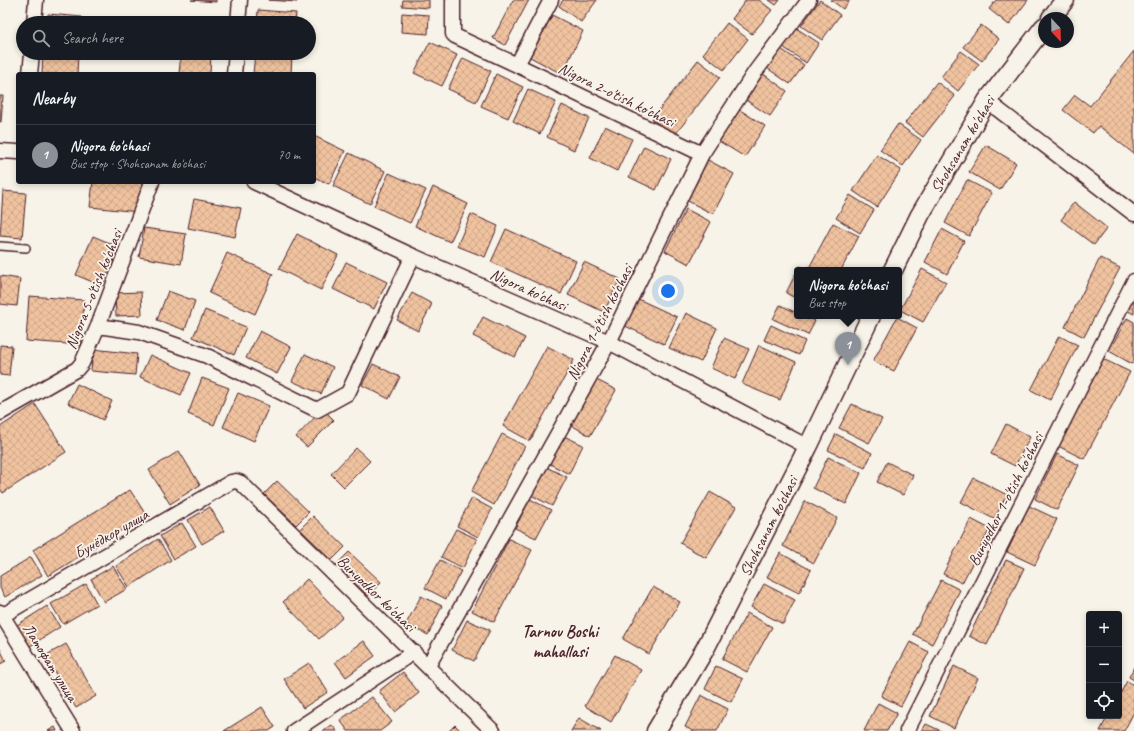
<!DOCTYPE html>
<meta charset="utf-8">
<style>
:root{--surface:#171b24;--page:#242831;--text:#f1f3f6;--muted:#9ea1a6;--line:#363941;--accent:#8c9099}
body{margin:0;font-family:Caveat,sans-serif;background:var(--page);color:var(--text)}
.controls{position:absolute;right:12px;bottom:12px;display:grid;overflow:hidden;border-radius:4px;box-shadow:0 2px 6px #0003}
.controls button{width:36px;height:36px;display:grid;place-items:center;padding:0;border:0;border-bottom:1px solid var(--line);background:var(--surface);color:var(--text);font:20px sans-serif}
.compass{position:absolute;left:1038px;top:12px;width:36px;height:36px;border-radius:50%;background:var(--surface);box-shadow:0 2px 6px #0003;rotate:158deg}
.you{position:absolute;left:668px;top:291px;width:14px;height:14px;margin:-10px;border:3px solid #fff;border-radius:50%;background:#1a73e8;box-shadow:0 0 0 6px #1a73e833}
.badge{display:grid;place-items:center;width:26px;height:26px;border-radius:50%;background:var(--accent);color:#fff;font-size:13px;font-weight:700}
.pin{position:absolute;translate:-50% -33px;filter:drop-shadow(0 1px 2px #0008)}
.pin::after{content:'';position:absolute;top:21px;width:14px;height:12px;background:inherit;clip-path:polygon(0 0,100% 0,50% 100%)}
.popup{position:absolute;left:794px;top:267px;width:108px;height:52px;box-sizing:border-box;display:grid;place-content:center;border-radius:4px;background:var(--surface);filter:drop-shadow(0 1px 3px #0005);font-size:13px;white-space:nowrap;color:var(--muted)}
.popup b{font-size:15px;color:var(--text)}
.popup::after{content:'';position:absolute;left:50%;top:100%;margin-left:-8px;border:8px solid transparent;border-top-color:var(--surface)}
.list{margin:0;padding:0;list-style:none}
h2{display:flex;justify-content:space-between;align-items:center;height:52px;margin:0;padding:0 16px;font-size:17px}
h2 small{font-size:13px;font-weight:400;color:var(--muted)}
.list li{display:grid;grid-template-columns:26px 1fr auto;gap:12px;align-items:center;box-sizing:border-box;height:60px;padding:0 16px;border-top:1px solid var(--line)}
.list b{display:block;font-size:15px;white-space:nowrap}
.list p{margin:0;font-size:13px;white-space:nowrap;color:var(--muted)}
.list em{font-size:13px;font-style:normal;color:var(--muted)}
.icon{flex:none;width:22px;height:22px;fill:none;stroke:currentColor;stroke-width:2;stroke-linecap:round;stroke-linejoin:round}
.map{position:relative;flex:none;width:1134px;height:731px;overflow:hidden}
.search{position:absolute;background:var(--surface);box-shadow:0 2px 6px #0003;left:16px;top:16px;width:300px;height:44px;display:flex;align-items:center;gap:10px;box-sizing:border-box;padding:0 14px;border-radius:22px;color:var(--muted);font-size:15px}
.panel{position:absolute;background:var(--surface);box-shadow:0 2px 6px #0003;left:16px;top:72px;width:300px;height:112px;border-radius:4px}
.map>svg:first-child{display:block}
.building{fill:url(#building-cross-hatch);stroke:#4a1f2b}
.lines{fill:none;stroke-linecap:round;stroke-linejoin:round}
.service-casing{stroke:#4a1f2b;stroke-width:10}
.minor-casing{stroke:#4a1f2b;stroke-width:17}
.tertiary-casing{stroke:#4a1f2b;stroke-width:21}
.service{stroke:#f7f3e8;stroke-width:7}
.minor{stroke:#f7f3e8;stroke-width:14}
.tertiary{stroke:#f7f3e8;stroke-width:18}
.labels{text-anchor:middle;stroke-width:3.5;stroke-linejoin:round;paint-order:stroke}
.street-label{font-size:16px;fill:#4a1f2b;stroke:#f7f3e8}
.neighbourhood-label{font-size:17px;font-weight:bold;fill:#4a1f2b;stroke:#f7f3e8}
</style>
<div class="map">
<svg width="1134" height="731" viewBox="0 0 1134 731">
<defs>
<pattern id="building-cross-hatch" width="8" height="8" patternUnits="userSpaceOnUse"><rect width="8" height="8" fill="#f0c39f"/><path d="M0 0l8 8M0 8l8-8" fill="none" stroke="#cfa789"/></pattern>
</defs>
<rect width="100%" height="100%" fill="#f7f3e8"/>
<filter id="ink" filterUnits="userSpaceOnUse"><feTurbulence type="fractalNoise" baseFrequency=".025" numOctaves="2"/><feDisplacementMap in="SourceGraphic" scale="8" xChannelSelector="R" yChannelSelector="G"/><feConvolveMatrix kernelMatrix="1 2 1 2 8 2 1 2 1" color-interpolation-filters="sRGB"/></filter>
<g filter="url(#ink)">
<path class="building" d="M191 0H216V2Z
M268 0H297V2Z
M403 0H429V8L402 6Z
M513 0H529L505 45 493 38Z
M563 0H597L581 22 559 6Z
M746 0H759L772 10 752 34 732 19Z
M769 0H780L776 5Z
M820 0 840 15 822 40 801 26Z
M831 0H850L843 9Z
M996 0H1028L1009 25 989 9Z
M258 10 296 13 295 23H257Z
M402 13 429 15 428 34 401 32Z
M48 14 82 17V23H47Z
M552 15 583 31 562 74 530 57Z
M727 23 748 39 724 70 703 54Z
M981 25 999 39 982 61 963 47Z
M796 28 819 43 806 63 783 47Z
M430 42 457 55 442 86 414 73Z
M781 49 804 65 790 84 767 68Z
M961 51 979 64 958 91 941 77Z
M1134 51V154L1099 126 1093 133 1063 110 1075 95 1090 106Z
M43 53H78L77 74H42Z
M181 53H211L210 74H179Z
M255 53 292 55 291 74H253Z
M463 58 491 71 476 102 448 89Z
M698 60 720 77 674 136 652 119Z
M762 73 787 91 770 116 744 99Z
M496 74 523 87 508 118 481 106Z
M937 82 955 96 923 137 905 123Z
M528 89 556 102 540 134 513 121Z
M0 96H3L1 122H0Z
M562 105 589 118 574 150 547 137Z
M737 108 765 126 745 157 717 140Z
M898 124 921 140 903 166 880 150Z
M605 126 632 139 617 171 590 158Z
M314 136 345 151 329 184 314 177Z
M986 145 1016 163 1000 190 969 172Z
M644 146 671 159 656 190 629 177Z
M349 153 385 171 370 204 333 186Z
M877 155 901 170 877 207 853 191Z
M706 159 734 174 713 214 684 199Z
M389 173 426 190 410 223 374 206Z
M967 180 992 193 969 236 945 223Z
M93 182H142L139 212 90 207Z
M433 187 468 204 450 242 415 226Z
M3 191 26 193 22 238 0 236Z
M850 195 874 210 860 233 836 218Z
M194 199 241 208 235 237 188 228Z
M1074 202 1107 228 1094 245 1061 220Z
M686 209 711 222 689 264 665 251Z
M471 214 498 226 485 257 457 246Z
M833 223 859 236 841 270H817L810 266Z
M144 228 186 234 181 264 139 257Z
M506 229 576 261 561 294 491 262Z
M942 229 964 241 947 274 925 262Z
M297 234 338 255 321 290 279 269Z
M93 236 119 247 102 286 76 275Z
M227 253 273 274 255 314 209 293Z
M1100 258 1120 268 1084 337 1065 327Z
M346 262 387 282 374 309 333 289Z
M584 262 620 279 604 312 568 295Z
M800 266 808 270H798Z
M922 269 946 282 923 322 900 310Z
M797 271V299L786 293Z
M0 276 20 279 17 306 0 304Z
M168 291 195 301 185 330 157 320Z
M141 292 142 315 116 316 115 293Z
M412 293 432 304 418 331 397 320Z
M1134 295V314L1126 310Z
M29 296 84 300 81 345 26 341Z
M636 298 677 317 664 344 623 325Z
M780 305 797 313V316H804L815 321 808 335 773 319Z
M205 310 246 327 234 355 193 337Z
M686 313 717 328 701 362 669 348Z
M483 317 525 338 515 357 473 336Z
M897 317 917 328 894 371 873 361Z
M1127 318 1134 322V360L1132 364 1109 351Z
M771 325 805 341 799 355 764 340Z
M260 331 291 347 277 374 246 358Z
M1059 336 1078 345 1050 400 1031 390Z
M724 338 749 349 735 379 711 368Z
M0 345 12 346 9 376 0 375Z
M759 345 796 362 780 400 742 384Z
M547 346 574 360 530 441 503 426Z
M93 349 137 354 135 375 91 371Z
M305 354 333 367 321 394 292 381Z
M150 355 191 373 181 395 140 377Z
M1103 359 1130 372 1084 459 1058 446Z
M373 364 400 377 389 399 362 385Z
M591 377 616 390 590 436 566 422Z
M202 378 229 388 214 425 188 414Z
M77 384 112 401 103 420 68 403Z
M238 393 269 406 254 441 223 427Z
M35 404 66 452 3 493 0 489V427Z
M852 404 882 419 869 443 839 428Z
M323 409 334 420 307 447 296 437Z
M1006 424 1030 437 1015 466 991 454Z
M502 434 525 446 494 505 471 492Z
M836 434 872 453 865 468 828 450Z
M562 435 583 445 569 474 548 463Z
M356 448 370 461 344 487 331 474Z
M179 451 200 485 170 504 149 470Z
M1057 454 1079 465 1057 510 1035 499Z
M828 457 861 473 846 504 813 488Z
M887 462 913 475 903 495 877 482Z
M546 467 567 477 552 506 531 495Z
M974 478 1007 495 994 519 961 502Z
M277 481 309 512 296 525 264 494Z
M130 490 146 515 48 576 33 550Z
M710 492 736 507 706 558 680 543Z
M472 498 492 509 478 537 457 526Z
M530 499 551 510 536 538 515 528Z
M805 501 837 518 814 563 783 546Z
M1029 506 1057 519 1035 565 1007 552Z
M210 507 224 531 202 544 188 520Z
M313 516 345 547 332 560 300 529Z
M971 519 990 529 962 583 943 574Z
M182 523 196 546 174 559 160 536Z
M456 529 477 539 463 568 441 557Z
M158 539 171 560 129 587 116 566Z
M509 539 532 550 494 622 472 611Z
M349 552 381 582 368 596 336 565Z
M780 553 811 570 799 593 767 577Z
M31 557 42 575 5 597 0 588V576Z
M440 560 461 571 446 599 425 588Z
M1006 560 1024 568 987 645 969 636Z
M113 566 127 589 104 602 91 579Z
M307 579 343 617 319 639 283 602Z
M941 580 960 590 932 644 913 634Z
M86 584 97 604 63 624 51 604Z
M764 584 795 600 783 624 751 607Z
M653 587 680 602 649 654 623 639Z
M421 596 442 606 428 635 406 624Z
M47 606 60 627 27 648 14 627Z
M747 613 772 627 747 672 722 659Z
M467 620 490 630 474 661 452 650Z
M364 641 375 656 346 677 335 662Z
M910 642 929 652 901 706 881 696Z
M66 644 96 696 76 708 45 656Z
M0 649 6 661 0 664Z
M615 655 641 670 611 722 585 706Z
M309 663 328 692 303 708 284 679Z
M716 666 743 679 731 702 705 689Z
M954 666 978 678 954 728 930 716Z
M1134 667V680L1129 677Z
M403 672 419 693 395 712 379 691Z
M1127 681 1134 685V712L1124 731H1100L1108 716H1119V696Z
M701 695 728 709 717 731H693L685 727Z
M372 697 392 722 380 731H348L340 720Z
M878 703 897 713 887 731H864Z
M262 707 275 727 269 731H224Z
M579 718 601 731H571Z
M926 724 941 731H922Z
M332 725 337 731H323Z
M455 725 461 731H449Z
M55 727 57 731H48Z"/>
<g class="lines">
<defs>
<path id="service" d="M0 246 26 248"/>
<path id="minor" d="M453 0V34L455 36 517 65 702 154
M34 23 36 0
M238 23 240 0
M517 65 551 0
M30 74 32 53
M234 74 236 53
M987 101 1134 214
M0 151 18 152
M254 182 413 256 609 342 808 447
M98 326 139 332 207 356 317 410 348 393 413 256
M0 413 77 369 82 363 98 326 152 182
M0 612 73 731
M0 617 231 482 236 481 241 483 493 731
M428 666 609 342 702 154 755 72 809 0
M294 731 414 652
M907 731 1134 281"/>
<path id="tertiary" d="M1051 18 1065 0
M893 270 920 215 987 101 1044 27
M656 731 705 649 808 447 871 316"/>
</defs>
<use href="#service" class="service-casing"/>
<use href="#minor" class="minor-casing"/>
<use href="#tertiary" class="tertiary-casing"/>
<use href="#service" class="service"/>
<use href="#minor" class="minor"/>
<use href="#tertiary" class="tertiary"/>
</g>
</g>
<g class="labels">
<g class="street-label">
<text transform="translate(617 94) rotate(26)" y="6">Nigora 2-o'tish ko'chasi</text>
<text transform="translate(962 144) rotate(-59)" y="6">Shohsanam ko'chasi</text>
<text transform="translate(93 289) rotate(-68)" y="6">Nigora 5-o'tish ko'chasi</text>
<text transform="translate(529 289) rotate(24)" y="6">Nigora ko'chasi</text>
<text transform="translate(599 322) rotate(-63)" y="6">Nigora 1-o'tish ko'chasi</text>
<text transform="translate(1005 499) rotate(-63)" y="6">Bunyodkor 1-o'tish ko'chasi</text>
<text transform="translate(768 526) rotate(-63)" y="6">Shohsanam ko'chasi</text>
<text transform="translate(111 533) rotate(-30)" y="6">Бунёдкор улица</text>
<text transform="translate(377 593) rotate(44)" y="6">Bunyodkor ko'chasi</text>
<text transform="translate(51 662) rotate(58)" y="6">Латофат улица</text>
</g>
<g class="neighbourhood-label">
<text x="560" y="637">Tarnov Boshi<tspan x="560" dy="20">mahallasi</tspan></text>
</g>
</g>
</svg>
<div class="controls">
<button>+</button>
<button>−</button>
<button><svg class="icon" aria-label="locate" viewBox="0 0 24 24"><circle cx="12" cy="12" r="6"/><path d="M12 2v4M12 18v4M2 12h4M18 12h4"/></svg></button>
</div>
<svg class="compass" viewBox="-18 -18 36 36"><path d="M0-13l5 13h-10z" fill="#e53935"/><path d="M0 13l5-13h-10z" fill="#9ea1a6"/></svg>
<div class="you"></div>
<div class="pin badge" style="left:848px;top:365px">1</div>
<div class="popup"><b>Nigora ko'chasi</b>Bus stop</div>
<div class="search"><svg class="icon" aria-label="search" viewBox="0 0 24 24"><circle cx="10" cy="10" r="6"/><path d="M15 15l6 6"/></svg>Search here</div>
<section class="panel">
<h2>Nearby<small></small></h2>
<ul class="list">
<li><span class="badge">1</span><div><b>Nigora ko'chasi</b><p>Bus stop · Shohsanam ko'chasi</p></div><em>70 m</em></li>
</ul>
</section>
</div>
